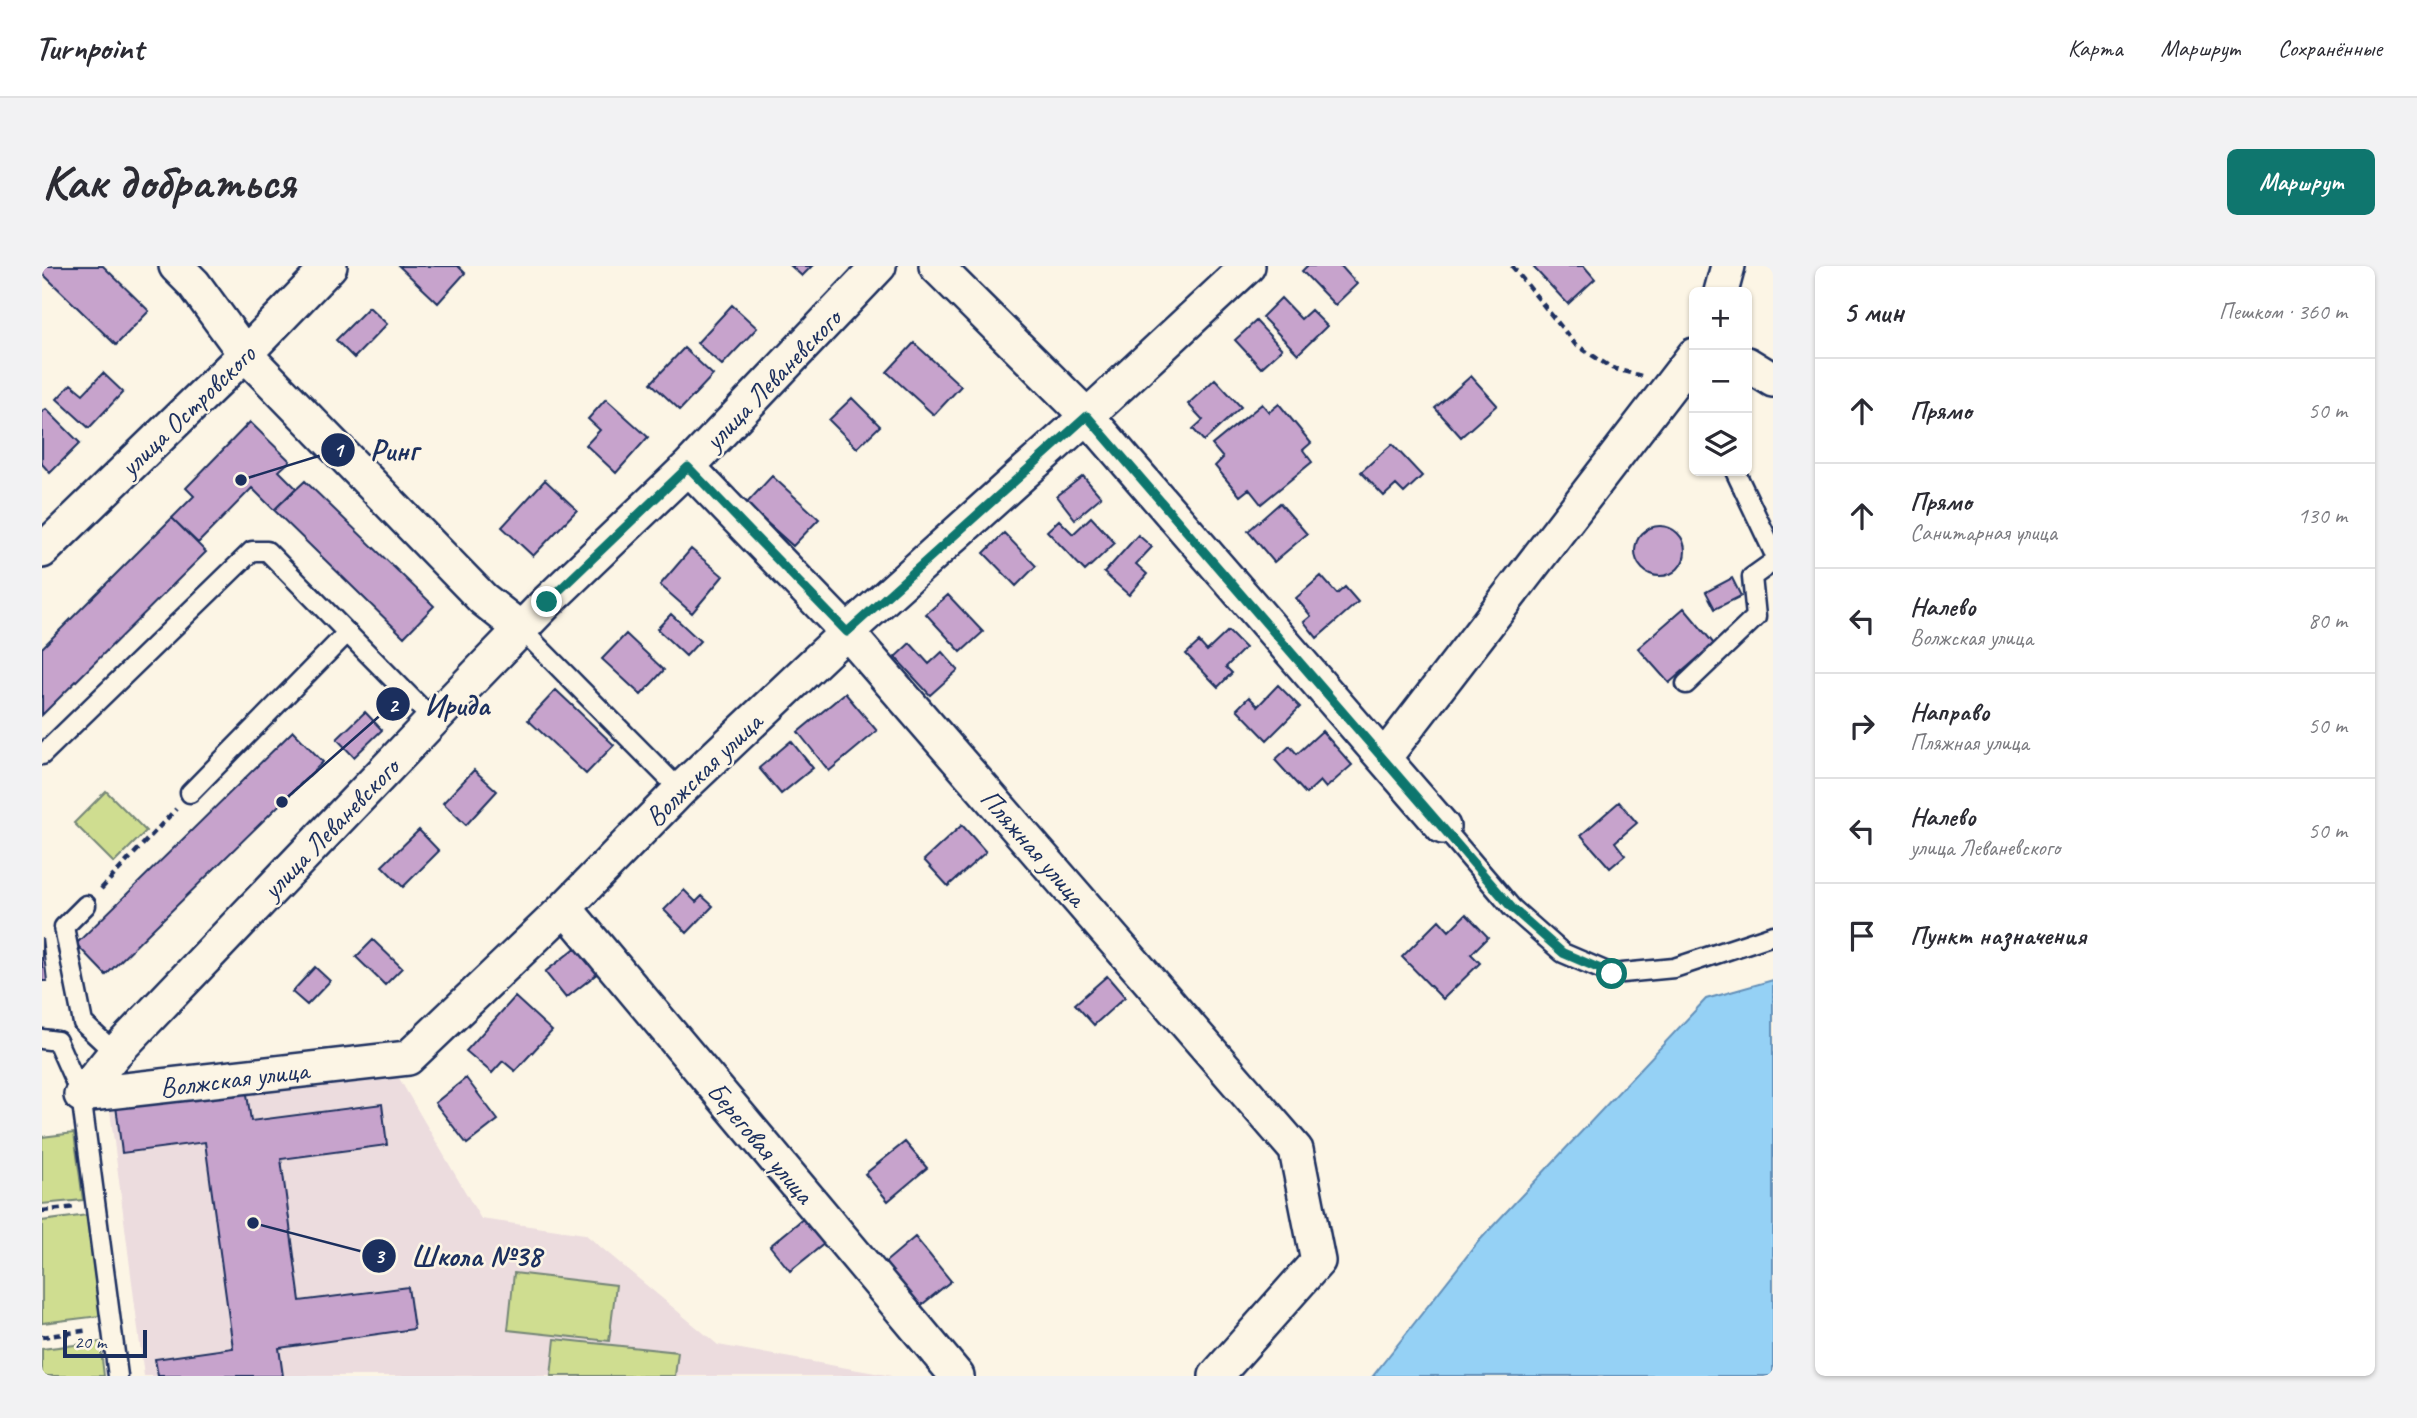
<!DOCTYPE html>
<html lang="ru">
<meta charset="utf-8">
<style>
:root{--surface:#fff;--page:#f2f2f3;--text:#2b2b33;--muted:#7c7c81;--line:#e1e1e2;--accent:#0f766e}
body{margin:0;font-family:Caveat,sans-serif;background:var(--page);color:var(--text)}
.controls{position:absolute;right:21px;top:21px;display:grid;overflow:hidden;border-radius:10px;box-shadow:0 2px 5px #0004}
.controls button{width:63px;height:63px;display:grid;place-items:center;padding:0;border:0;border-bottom:2px solid var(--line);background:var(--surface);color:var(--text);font:35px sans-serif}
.scale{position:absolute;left:21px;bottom:18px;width:84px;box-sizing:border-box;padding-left:7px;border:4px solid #1b2f5e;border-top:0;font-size:19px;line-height:24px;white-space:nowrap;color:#1b2f5e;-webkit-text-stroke:5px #fcf5e5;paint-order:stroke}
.stop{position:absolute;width:21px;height:21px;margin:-16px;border:5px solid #0f766e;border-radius:50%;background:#fff}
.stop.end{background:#0f766e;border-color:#fff;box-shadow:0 2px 7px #0008}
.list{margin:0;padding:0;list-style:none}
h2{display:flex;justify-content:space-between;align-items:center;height:91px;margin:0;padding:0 28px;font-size:30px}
h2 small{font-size:23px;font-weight:400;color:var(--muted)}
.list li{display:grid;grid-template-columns:46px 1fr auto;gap:21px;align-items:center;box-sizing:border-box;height:105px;padding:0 28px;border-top:2px solid var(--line)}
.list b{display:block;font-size:26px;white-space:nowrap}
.list p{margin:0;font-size:23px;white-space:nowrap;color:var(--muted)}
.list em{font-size:23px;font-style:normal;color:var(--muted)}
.icon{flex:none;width:38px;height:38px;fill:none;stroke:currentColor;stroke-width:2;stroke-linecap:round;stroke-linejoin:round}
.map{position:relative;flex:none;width:1731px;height:1110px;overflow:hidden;border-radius:10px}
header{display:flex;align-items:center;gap:42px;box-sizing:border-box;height:98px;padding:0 35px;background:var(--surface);border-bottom:2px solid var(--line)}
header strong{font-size:33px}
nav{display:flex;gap:38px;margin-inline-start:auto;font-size:24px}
.intro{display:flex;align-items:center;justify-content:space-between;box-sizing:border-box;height:168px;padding:0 42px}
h1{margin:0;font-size:49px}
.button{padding:18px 32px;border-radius:10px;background:var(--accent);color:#fff;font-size:24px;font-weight:700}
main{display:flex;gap:42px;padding:0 42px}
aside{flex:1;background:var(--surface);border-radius:10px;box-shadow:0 2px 5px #0004}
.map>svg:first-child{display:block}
.built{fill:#ecdcde}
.green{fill:#cfdd90;stroke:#758677;stroke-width:2}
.water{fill:#95d1f5;stroke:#6490b9;stroke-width:2}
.building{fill:#c7a3cc;stroke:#1b2f5e;stroke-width:2}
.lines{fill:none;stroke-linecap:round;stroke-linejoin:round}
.service-casing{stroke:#1b2f5e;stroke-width:23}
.minor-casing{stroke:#1b2f5e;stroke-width:38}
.path{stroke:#1b2f5e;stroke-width:4.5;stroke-dasharray:7 5;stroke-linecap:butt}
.service{stroke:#fcf5e5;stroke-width:18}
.minor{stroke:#fcf5e5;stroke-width:33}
.route{stroke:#0f766e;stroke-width:9}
.labels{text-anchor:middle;stroke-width:5;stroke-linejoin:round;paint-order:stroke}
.street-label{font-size:28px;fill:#1b2f5e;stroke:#fcf5e5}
.leader{fill:none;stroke:#1b2f5e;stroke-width:2.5}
.callout-dot{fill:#1b2f5e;stroke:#fcf5e5;stroke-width:2.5}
.mark-label{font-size:21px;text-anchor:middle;font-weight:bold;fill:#fff}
.callout-label{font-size:30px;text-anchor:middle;font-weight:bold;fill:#1b2f5e;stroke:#fcf5e5;stroke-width:5;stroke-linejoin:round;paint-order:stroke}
</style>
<header>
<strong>Turnpoint</strong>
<nav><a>Карта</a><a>Маршрут</a><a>Сохранённые</a></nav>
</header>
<div class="intro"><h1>Как добраться</h1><a class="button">Маршрут</a></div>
<main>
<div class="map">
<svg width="1731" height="1110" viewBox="0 0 1731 1110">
<rect width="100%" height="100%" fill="#fcf5e5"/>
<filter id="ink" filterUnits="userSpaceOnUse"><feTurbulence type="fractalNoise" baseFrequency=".0143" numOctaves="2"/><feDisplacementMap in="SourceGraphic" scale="14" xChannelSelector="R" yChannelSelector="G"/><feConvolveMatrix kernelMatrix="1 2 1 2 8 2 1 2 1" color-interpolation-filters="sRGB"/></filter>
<g filter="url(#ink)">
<path class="built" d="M350 800 439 953 543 968 676 1079 850 1110H102L66 829Z"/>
<path class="green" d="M64 525 104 565 72 597 32 557Z
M32 867 41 934 0 938V871Z
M45 949 58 1050 0 1057V955Z
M472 1007 574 1019 567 1075 466 1064Z
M513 1073 636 1086 633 1110H509Z
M58 1076 62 1110H0V1083Z"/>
<path class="water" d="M1731 714V1110H1331L1436 976 1664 733Z"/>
<path class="building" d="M0 0H61L107 45 74 79 0 7Z
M357 0H416L423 7 396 37Z
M749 0H770L760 10Z
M1265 0H1299L1315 18 1293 39 1260 5Z
M1494 0H1542L1553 13 1526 38 1492 2Z
M1239 32 1259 53 1269 44 1285 60 1256 88 1220 51Z
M690 39 715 62 680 99 655 77Z
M327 41 345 58 312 92 294 74Z
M1214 55 1240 83 1219 102 1193 74Z
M872 77 919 120 892 149 845 106Z
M642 82 671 109 638 144 609 117Z
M61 107 81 126 47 162 15 133 29 118 41 128Z
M1429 110 1455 139 1419 171 1393 142Z
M1173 113 1199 141 1162 175 1151 163 1161 154 1146 138Z
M810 132 838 160 815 182 787 154Z
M564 133 606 171 574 207 544 179 558 164 546 153Z
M1220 138 1227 146 1237 138 1269 177 1261 184 1270 196 1219 238 1207 223 1198 230 1173 200 1181 192 1170 179Z
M4 143 38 177 8 207 0 198V146Z
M208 156 248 195 237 205 254 222 232 244 210 222 156 277 130 252 152 230 144 222Z
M1350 178 1380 210 1362 227 1354 219 1342 230 1319 206Z
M730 210 777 253 751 280 704 238Z
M1041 210 1059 231 1033 253 1015 230Z
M503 214 535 244 491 290 460 261Z
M263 215 392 340 362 371 232 244Z
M1238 237 1265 268 1232 296 1206 265Z
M1049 251 1073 277 1043 305 1005 265 1017 254 1031 268Z
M130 252 164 286 0 449V382Z
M1593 285a25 25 0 1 1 50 0a25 25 0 1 1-50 0Z
M962 267 994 300 974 320 942 287Z
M1096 269 1110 281 1094 298 1105 308 1087 329 1062 307Z
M649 283 681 310 650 347 618 319Z
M1279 310 1295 328 1303 321 1316 336 1275 372 1262 356 1269 350 1254 332Z
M1690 312 1699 330 1673 343 1664 326Z
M906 329 941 366 919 386 884 348Z
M1642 342 1672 378 1627 417 1596 382Z
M629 348 658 375 644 390 615 363Z
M1186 365 1203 382 1184 401 1190 407 1176 421 1144 388 1157 376 1165 385Z
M584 368 622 404 599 429 560 393Z
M868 377 887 398 900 386 916 404 888 429 853 391Z
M1236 419 1258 441 1225 474 1195 443 1207 431 1216 440Z
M514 424 572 479 544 508 486 454Z
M803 427 835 465 787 505 756 466Z
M323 446 340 464 312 491 295 473Z
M251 465 281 496 64 709 34 678Z
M1280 465 1310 499 1284 522 1278 515 1264 528 1233 494 1248 480 1255 488Z
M749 475 771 502 739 528 717 502Z
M432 504 455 525 424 559 401 537Z
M1577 536 1595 557 1573 576 1583 589 1568 602 1539 569Z
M920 559 944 586 906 620 882 594Z
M377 564 397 585 361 621 340 600Z
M642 624 654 636 660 630 671 640 645 667 622 644Z
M1424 648 1446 671 1429 688 1438 697 1401 733 1360 691 1397 654 1407 665Z
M0 671 5 715H0Z
M331 674 360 702 343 719 314 691Z
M540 677 561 703 524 732 503 706Z
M273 701 288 715 265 739 250 726Z
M1065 710 1083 731 1052 759 1033 738Z
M473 731 510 765 473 805 461 795 450 807 424 785Z
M424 812 456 854 425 878 393 837Z
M203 815 209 855 340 838 345 879 239 893 258 1035 366 1021 372 1063 237 1082 241 1110H116L113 1093 191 1082 163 876 80 887 73 832Z
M863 876 885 902 846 935 823 908Z
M762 952 783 977 748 1005 728 980Z
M873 971 909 1015 877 1041 841 998Z"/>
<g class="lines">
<defs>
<path id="service" d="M1693 205 1731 285
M479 363 638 524
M1644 418 1714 351 1710 311 1731 296
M0 489 210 285H225L391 454
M148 527 305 367
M1401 561 1470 642 1521 687 1570 708 1632 702 1731 669
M44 639 22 661 41 757 73 787
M0 773 15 775 39 829 76 1110"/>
<path id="minor" d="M134 0 152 18 203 88 441 333 479 363
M894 0 1045 150 1401 561
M1679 26 1686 0
M1705 98 1731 114
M646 201 805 366 1254 884 1276 995 1174 1110
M0 285 203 88 288 0
M1342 492 1652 89
M523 642 915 1110
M39 829 366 792 523 642 638 524 805 366 1045 150 1206 0
M39 829 73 787 391 454 505 336 646 201 837 0"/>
</defs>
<use href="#service" class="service-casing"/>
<use href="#minor" class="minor-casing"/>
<path class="path" d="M1470 0 1533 78 1570 102 1599 110
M59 623 134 543
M0 945 34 941
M0 1071 47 1064"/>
<use href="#service" class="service"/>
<use href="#minor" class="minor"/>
</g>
</g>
<g class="lines" filter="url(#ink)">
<path class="route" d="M505 336 646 201 805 366 1045 150 1470 642 1521 687 1570 708"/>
</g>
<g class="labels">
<g class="street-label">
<text transform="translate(730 113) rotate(-46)" y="10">улица Леваневского</text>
<text transform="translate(145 144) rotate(-44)" y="10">улица Островского</text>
<text transform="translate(661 503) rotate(-44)" y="10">Волжская улица</text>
<text transform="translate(288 562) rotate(-46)" y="10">улица Леваневского</text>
<text transform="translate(992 581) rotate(49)" y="10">Пляжная улица</text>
<text transform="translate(192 812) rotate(-7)" y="10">Волжская улица</text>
<text transform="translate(719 876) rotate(50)" y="10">Береговая улица</text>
</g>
</g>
<path class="leader" d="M199 214L296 184M240 536L351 438M211 957L337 990"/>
<g class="callout-dot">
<circle cx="199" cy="214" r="7"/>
<circle cx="240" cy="536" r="7"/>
<circle cx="211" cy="957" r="7"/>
<circle cx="296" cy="184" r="18"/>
<circle cx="351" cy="438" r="18"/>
<circle cx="337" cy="990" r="18"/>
</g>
<g class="mark-label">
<text x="296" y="191">1</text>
<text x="351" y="446">2</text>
<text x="337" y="997">3</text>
</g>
<g class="callout-label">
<text x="352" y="194">Ринг</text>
<text x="415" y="449">Ирида</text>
<text x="434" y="1000">Школа №38</text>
</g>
</svg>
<div class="controls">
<button>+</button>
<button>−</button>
<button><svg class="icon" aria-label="layers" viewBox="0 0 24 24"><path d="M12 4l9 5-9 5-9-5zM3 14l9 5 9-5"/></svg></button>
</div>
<div class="scale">20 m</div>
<div class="stop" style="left:1570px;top:708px"></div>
<div class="stop end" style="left:505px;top:336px"></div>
</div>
<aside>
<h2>5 мин<small>Пешком · 360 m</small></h2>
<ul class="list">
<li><svg class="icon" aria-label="ahead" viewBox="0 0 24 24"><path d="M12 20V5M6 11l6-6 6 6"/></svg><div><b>Прямо</b></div><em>50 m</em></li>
<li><svg class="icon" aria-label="ahead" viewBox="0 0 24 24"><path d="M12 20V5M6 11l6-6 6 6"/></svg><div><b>Прямо</b><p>Санитарная улица</p></div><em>130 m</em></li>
<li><svg class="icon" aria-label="left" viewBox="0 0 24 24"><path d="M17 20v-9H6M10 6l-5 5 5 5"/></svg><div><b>Налево</b><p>Волжская улица</p></div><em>80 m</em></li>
<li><svg class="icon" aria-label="right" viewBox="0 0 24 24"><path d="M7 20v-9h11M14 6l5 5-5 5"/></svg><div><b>Направо</b><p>Пляжная улица</p></div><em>50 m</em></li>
<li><svg class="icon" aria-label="left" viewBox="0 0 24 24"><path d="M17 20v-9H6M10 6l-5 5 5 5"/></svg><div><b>Налево</b><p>улица Леваневского</p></div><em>50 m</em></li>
<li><svg class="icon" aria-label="arrive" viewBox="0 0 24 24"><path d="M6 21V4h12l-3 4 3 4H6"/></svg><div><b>Пункт назначения</b></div></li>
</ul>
</aside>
</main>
